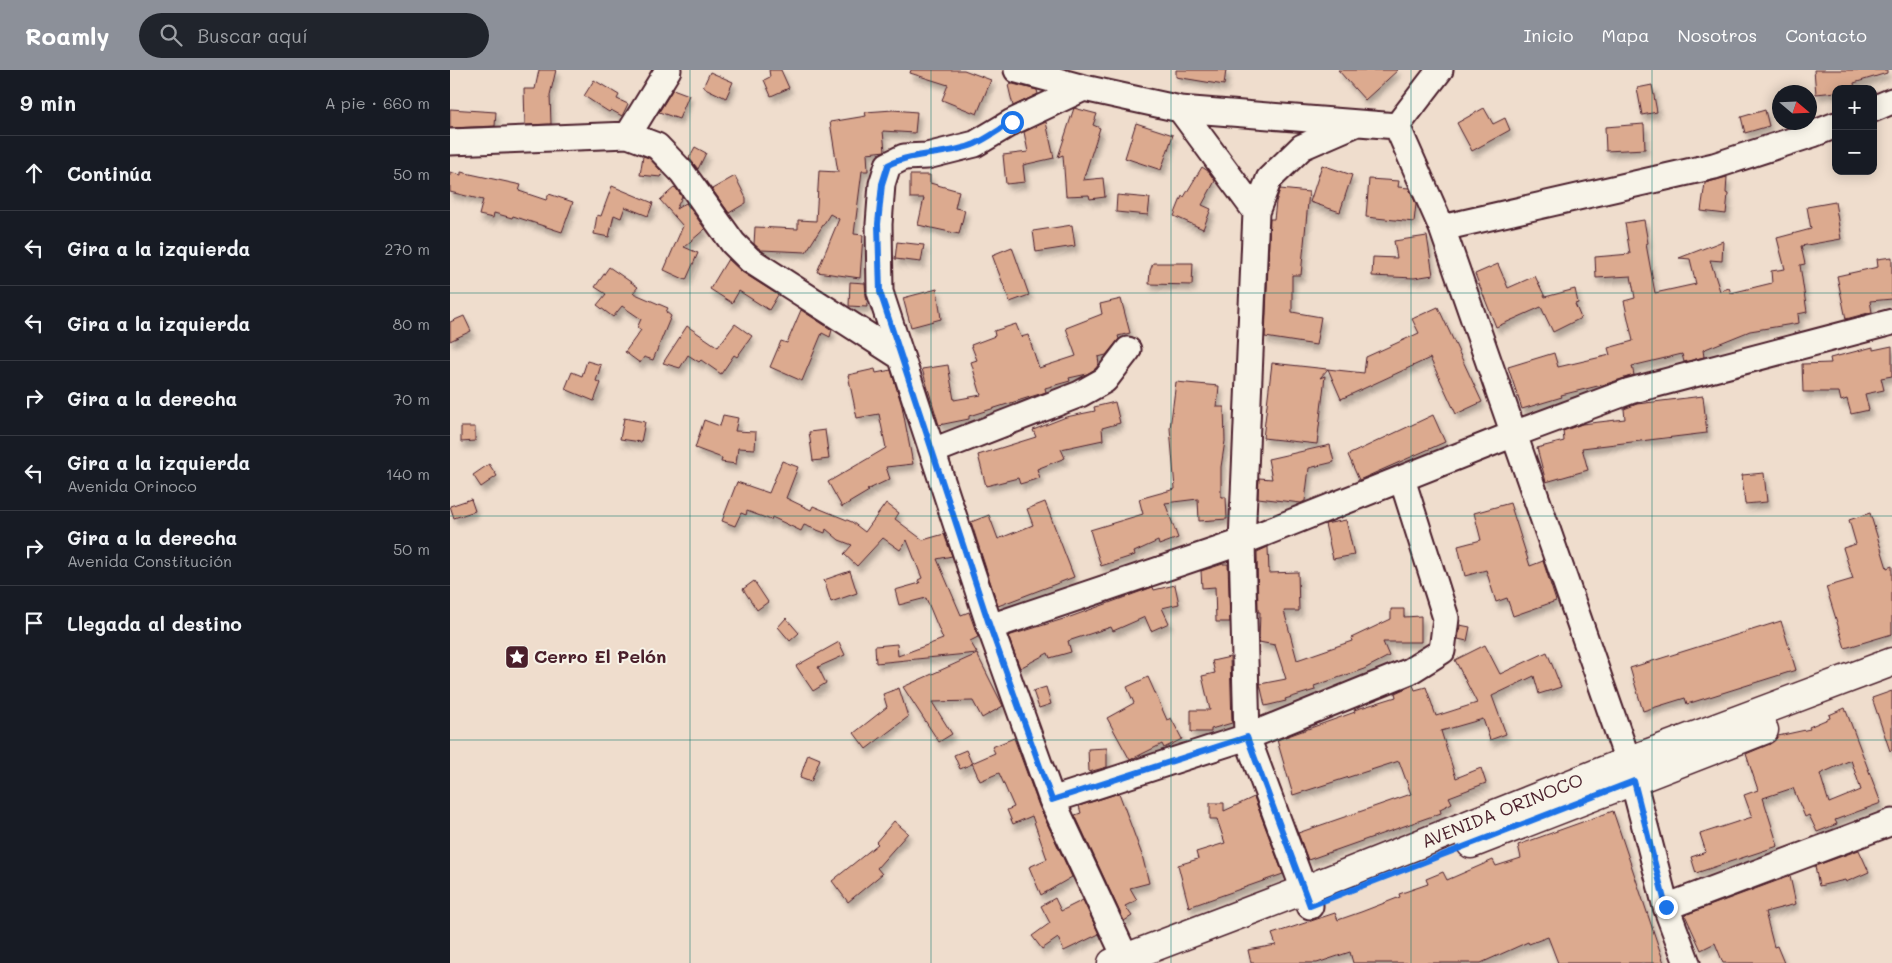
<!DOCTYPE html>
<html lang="es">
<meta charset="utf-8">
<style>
:root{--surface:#171b24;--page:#20242c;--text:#f1f3f6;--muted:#9ea1a6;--line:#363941;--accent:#8c9099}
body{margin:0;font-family:Mali,sans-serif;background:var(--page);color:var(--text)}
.controls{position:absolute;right:15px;top:15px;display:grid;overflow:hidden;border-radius:10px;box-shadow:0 2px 12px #0003}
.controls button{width:45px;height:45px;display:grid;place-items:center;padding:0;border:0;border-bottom:1px solid var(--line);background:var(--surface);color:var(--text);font:25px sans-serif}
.compass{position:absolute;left:1322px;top:15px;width:45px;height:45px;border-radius:50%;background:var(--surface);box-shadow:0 2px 12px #0003;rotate:109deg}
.stop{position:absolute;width:15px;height:15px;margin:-11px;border:4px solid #1a73e8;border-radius:50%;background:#fff}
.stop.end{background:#1a73e8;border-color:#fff;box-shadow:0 1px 5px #0008}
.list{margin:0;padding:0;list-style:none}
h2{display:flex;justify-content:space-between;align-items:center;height:65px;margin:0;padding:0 20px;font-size:21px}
h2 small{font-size:16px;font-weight:400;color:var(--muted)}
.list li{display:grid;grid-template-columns:32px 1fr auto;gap:15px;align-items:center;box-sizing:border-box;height:75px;padding:0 20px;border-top:1px solid var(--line)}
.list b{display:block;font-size:19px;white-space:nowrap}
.list p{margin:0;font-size:16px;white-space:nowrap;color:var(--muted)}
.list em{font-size:16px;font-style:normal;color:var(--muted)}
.icon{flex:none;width:28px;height:28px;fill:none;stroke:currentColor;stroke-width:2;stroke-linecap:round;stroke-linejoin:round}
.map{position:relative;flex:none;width:1442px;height:893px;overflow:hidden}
header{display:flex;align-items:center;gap:30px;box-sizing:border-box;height:70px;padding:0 25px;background:var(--accent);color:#fff}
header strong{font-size:24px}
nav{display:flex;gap:28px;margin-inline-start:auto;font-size:18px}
.search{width:350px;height:45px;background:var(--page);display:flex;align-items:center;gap:12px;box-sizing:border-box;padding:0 18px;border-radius:28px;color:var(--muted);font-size:19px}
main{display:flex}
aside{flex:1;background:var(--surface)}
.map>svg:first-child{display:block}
.building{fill:#dcaa8f;stroke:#4a1f2b;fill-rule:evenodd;filter:url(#shadow)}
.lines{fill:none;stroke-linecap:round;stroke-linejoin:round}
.minor-casing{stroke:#4a1f2b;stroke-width:29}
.major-casing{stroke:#4a1f2b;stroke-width:31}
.minor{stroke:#f7f3e8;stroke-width:25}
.major{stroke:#f7f3e8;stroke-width:28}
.route{stroke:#1a73e8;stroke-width:6}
.grid{fill:none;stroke:#0f766e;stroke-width:1;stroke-opacity:0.55}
.labels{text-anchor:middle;stroke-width:4;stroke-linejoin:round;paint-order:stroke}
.poi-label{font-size:18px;font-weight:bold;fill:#4a1f2b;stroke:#f7f3e8;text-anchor:start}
.street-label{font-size:18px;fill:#4a1f2b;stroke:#f7f3e8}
</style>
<header>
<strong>Roamly</strong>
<div class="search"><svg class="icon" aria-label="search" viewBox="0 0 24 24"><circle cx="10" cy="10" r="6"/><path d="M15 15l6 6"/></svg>Buscar aquí</div>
<nav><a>Inicio</a><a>Mapa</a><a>Nosotros</a><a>Contacto</a></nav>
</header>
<main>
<aside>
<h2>9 min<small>A pie · 660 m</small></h2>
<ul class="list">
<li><svg class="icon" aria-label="ahead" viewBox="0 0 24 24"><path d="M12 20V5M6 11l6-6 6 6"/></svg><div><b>Continúa</b></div><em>50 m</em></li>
<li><svg class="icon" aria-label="left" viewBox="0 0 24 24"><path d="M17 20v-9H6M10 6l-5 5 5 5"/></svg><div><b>Gira a la izquierda</b></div><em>270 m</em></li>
<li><svg class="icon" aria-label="left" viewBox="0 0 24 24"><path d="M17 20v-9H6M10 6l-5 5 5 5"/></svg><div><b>Gira a la izquierda</b></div><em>80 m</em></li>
<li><svg class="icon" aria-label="right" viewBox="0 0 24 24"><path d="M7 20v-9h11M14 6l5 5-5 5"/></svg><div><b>Gira a la derecha</b></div><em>70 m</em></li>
<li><svg class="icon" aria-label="left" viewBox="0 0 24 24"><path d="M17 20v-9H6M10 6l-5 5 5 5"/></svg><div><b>Gira a la izquierda</b><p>Avenida Orinoco</p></div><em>140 m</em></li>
<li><svg class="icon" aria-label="right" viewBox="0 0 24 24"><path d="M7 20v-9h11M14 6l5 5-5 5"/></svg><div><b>Gira a la derecha</b><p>Avenida Constitución</p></div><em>50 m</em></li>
<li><svg class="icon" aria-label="arrive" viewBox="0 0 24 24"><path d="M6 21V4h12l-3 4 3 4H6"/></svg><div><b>Llegada al destino</b></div></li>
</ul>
</aside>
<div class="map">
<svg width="1442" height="893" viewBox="0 0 1442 893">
<defs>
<filter id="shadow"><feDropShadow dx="3" dy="5.5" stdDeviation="2.5" flood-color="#0004"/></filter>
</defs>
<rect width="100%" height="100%" fill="#efddcd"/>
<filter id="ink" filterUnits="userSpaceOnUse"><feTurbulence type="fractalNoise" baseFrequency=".02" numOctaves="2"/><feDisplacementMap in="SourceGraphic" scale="10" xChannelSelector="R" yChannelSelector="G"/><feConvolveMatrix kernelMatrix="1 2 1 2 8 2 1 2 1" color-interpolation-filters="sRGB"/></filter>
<g filter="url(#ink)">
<path class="building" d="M89 0H106L100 25 101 54 75 55 74 19H85Z
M319 0H331L339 18 321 26 314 10 320 7Z
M461 0H514L541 10 527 44 492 30 498 15 460 3Z
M726 0H776L774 15 726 7Z
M888 0H948L915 30Z
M1364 0H1437V3L1404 13 1405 19H1386V22L1366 24Z
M260 2 283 12 276 28 253 17Z
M144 10 169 25 167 29 178 34 172 46 161 40 159 42 134 26Z
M563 14 587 20 588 24 563 36 558 15Z
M1202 15 1207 42 1192 45 1187 18Z
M223 19 239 25 229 49 209 42Z
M624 38 647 44 643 55 650 58 633 110 653 108 655 127 640 129 639 125 616 126 613 85 608 87Z
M1034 38 1043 54 1055 48 1060 60 1022 81 1007 53Z
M0 39 46 42 45 56 0 58Z
M443 40 467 42 465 63 433 61 435 81 417 83 418 101H412L404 164 413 165 410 208 367 202 389 149 380 144 356 182 311 180 304 174 305 157 348 159V150L366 151 369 101 388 102 380 52 416 46 415 42Z
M1315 40 1319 56 1295 63 1291 47Z
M596 52 604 88 573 95 575 112 556 114 553 85 578 82 574 62Z
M686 53 723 65 711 100 675 88Z
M1194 54 1195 79 1156 81 1155 57Z
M245 77 256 83 248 99 239 88Z
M193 86 199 88 212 102 211 107 190 105Z
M872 95 902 105 890 142 860 132Z
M752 97 758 101 765 111 752 135 761 139 753 159 724 146 732 126 734 127Z
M0 102 11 105V102L71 115 69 121 96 130 99 124 123 132 112 162 63 146 62 148 44 143 43 148 29 145 33 130 0 122Z
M460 105H480V113L509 121 505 138 515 140 509 164 468 155 474 128H460Z
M285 106 296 128V133L279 143 262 119Z
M1277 107 1276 123 1278 124 1276 144 1251 141 1255 113Z
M919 109 949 111 948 117 959 118 966 134 964 152 916 147Z
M162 116 203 133 198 146 175 137 171 148 164 145 159 167 144 164 147 145 151 146Z
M225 117 232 127 226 139 236 133 255 159 234 177 248 183 236 210 214 200 233 156 210 130Z
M830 119 859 122 851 205H842V242L871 247 866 275 815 267 820 149H824L826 132Z
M667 125 700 128 698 145 666 142Z
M1385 132 1391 169 1351 176 1355 194 1350 195 1357 242 1348 244 1349 253 1300 261 1253 280 1254 287 1234 292 1232 284 1182 296 1184 305 1156 314 1111 325 1112 327 1072 339 1058 297 1104 283 1108 297 1160 285 1158 278 1183 271 1174 231 1185 228 1181 206 1146 208 1145 187 1180 184 1175 153 1194 150 1198 173 1196 174 1205 223 1246 214 1240 189 1229 188 1273 171 1272 191 1260 190 1270 221 1279 218 1281 223 1322 213 1321 201 1335 199 1327 168 1361 159 1357 137Z
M622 155 625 176 586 182 583 161Z
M977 166 983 205 964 208 922 206 923 187 947 188 944 171Z
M447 172 474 175 471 192 445 189Z
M562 177 579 225 560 232 542 185Z
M1442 187V229L1420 231 1422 242 1396 249 1387 206 1428 197 1427 189Z
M278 189 292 202 328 225 319 240 289 221 282 233 260 219Z
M703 193H743L742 215 699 214 700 201Z
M1048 194 1058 218 1085 206 1095 227 1125 219 1128 233 1125 234 1131 248 1103 262 1091 237 1046 257 1025 204Z
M159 197 188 217 183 223 218 238 216 242 221 246 203 290 194 287 190 293 175 282 191 260 187 258 191 249 172 236 163 247 147 235 156 224 145 217Z
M400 212 415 213 417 237 399 236Z
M487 219 491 249 461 257 453 228Z
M671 229 680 263 668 266 669 269 656 285 648 287 649 294 645 299 637 304 619 308 620 311 595 318 596 322 593 323 519 346V349L489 355 472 299 498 295 504 330 531 325 521 292 527 290 521 275 545 266 544 261 566 254 571 267 578 265 589 298 626 286 616 258 652 244 650 234Z
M988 237 1032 332 1006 344 980 288 891 329 878 299 870 308 875 306 867 374 813 368 822 293 914 303 916 287 969 263 962 249Z
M351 240 382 260 380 267 372 263 352 311 320 297 331 271 337 273Z
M14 246 21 261 0 271V252Z
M285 254 302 266 287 287 284 285 271 304 251 290 249 292 238 285 230 298 213 293 237 256 268 277Z
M1442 276V306L1431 308 1434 320 1415 324 1419 340 1401 344 1397 329 1391 331 1389 322H1353L1352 294 1381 293 1380 288 1423 277V280Z
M137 291 151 295 146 311 151 313 144 331 115 319 122 302 132 306Z
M425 299 426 303 441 300 452 336 463 394 436 397 440 409 417 420 419 421 392 437 378 412 436 378 429 344 407 348 398 305Z
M726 312 769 316 767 337H774L775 371 771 397V427H776L777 449 749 451 748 429 715 433 728 468 709 475 708 471 684 482 685 485 651 496 640 460 693 444 689 429 725 419 720 358Z
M1253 326 1257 363 1132 378 1138 400 1096 412 1087 378 1114 371 1113 361 1132 354 1175 349 1174 339 1187 334Z
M665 332 670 353 652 358 653 370 611 379 615 388 587 399 590 408 570 414 568 408 536 416 528 385 586 367 583 360 616 347 645 341 644 337Z
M273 345 288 348 285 361 306 362 305 379 288 378 286 394 271 392 272 388 245 378 254 350 270 356Z
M983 345 995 372 909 410 898 385Z
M174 348 195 352 191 372 170 369Z
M11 357H25V371L11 372Z
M375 360 379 389 363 391 359 362Z
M880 375 884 392 859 398 855 431 851 433 808 428 809 408 822 409 818 389Z
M332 391 348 397 336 428 361 440 363 436 402 452 415 462 436 433 449 443 445 449 473 470 494 464 502 486 487 489 511 545 519 542 528 567 520 571 527 583 426 593 425 576 447 574 448 586 493 569 476 528 449 535 445 520 470 513 468 510 472 508 457 470 450 480 433 468 407 496 394 484 402 475 389 470 376 459 375 463 354 455 351 461 322 447 321 450 297 441 296 445 291 443 285 456 272 451 287 412 319 423Z
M39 394 47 406 31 417 23 405Z
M1314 403 1317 432 1295 434 1292 405Z
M21 429 25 441 4 448 0 436Z
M595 432 624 507 548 536 521 452 539 445 548 469 583 455 577 439Z
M1060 433 1080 496 1093 491 1106 531 1063 546 1057 528 1046 532 1036 500 1015 506 1008 476 1031 470 1024 443Z
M1420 443 1437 498 1442 496V564L1395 578 1376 517 1403 509 1393 478 1406 474 1399 450Z
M896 450 904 485 883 489 875 454Z
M818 477 819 503 848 502 849 541H834L847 590 902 571 901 568 941 549V539H954V547L971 546V572H933L939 586 914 599 864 616 865 620 835 629 836 631 815 636 810 614 836 609 825 575 809 572 810 542H808L807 482Z
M773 494H778L780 552H766L765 517 752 518 751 501Z
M400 501 407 523 381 532 374 510Z
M304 511 318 532 307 540 293 519Z
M725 515 729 534 712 538 719 553 701 561 695 547 663 561 661 557 618 571 621 582 600 588 598 583 570 598 558 566 620 547 703 517 704 520Z
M336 548 349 563 340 571 328 557Z
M1331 551 1346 600 1237 634 1235 628 1193 641 1180 598Z
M1010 555 1020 557 1017 571 1008 569Z
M389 572 395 585 368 597 376 613 363 621 346 596Z
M1035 575 1050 604 1097 582 1111 617 1089 624 1084 606 1042 626 1056 664 1040 670 1033 649 991 661 1006 708 1031 698 1036 713 999 727 1002 733 990 739 991 743 858 790 848 763 961 724 949 691 843 725 827 670 905 642 904 640 946 627 945 623 963 615 965 620 976 617 986 646 1027 633 1005 590Z
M527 584 553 636 532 648 523 631 482 632 502 664 489 672 453 617Z
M780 587 782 653 761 659V662H741V640H760L752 606 765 603 762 591Z
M698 607 717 650 721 648 732 669 714 678 712 674 680 690 657 648 684 633 677 617Z
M596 617 601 634 589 638 583 621Z
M449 618 458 647 416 679 404 663 437 637 433 624Z
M1442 621V680L1440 681 1422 628Z
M1395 638 1431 733 1385 750 1387 754 1367 762 1359 745 1355 747 1343 718 1313 728 1328 776 1246 803 1241 787 1256 782 1250 764 1302 747 1294 725 1308 720 1296 684 1320 674 1328 666 1360 659 1359 657 1380 648 1379 645ZM1401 690 1411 720 1379 733 1370 704Z
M564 668 589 736 622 807 591 825 579 797 597 789 582 746 563 754 557 740 564 737 549 703 530 711 522 693 545 683 542 677Z
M657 678V697L639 702 638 679Z
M516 680 522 694 510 699 504 685Z
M358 684 370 689 361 712 350 708Z
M669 723 692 785 699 813 680 818 687 830 675 836 682 846 674 851 625 745 631 743 629 736Z
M804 727 833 804 739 837 728 795 748 789 746 782 775 773 767 749H760V733H774V741Z
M1163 741 1214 893H1108L1098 867 1079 874 1078 872 1031 893H903L900 882 867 893H801L798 880 826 875 822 864 885 843 888 850 911 842 950 827 949 824 978 814 976 809 993 802 997 810 1043 790 1046 796 1071 788 1068 775Z
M444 751 458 763 427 798 432 804 398 832 382 811 428 774 426 772Z
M1409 780 1419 802 1396 812 1395 810 1369 816 1365 796Z
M1340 806 1346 834 1315 842 1324 877 1327 876 1334 893H1273L1265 873 1251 880 1235 845Z
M605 828 611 841 633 830 649 864 614 881 608 868 592 879 582 866 600 853 591 836Z"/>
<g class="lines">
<defs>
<path id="minor" d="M567 0 634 18 730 39 947 56 990 0
M634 18 562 52 525 74 477 86 454 87 438 95 432 114 429 154 430 222 540 557 602 730 678 893
M730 39 806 142
M1423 39 1442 31
M947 56 992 158 1178 691 1216 837 1237 893
M178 65 218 0
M0 72 178 65 207 76 232 102 283 173 300 190 451 287
M992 158 1264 96 1363 64 1386 55
M483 381 630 324 655 310 678 280
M540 557 792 472 1064 364 1180 321 1442 252
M602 730 797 667 960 601 992 581 996 548 952 409
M860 836 797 667 792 472 806 142 819 109 852 77 905 54
M1216 837 1442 752"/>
<g id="major">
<path d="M1021 774 1314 660"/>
<path id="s1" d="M662 893 854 820 1178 691 1442 592"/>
</g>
</defs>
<use href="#minor" class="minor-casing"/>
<use href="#major" class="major-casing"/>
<use href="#minor" class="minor"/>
<use href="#major" class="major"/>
</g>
</g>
<g class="lines" filter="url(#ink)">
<path class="route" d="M562 52C550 59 538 68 525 74 497 86 465 81 438 95L432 114 428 154 430 222 540 557 602 730 797 667 860 836 1184 711 1216 837"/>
</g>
<path class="grid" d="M240 0V893M481 0V893M721 0V893M961 0V893M1202 0V893M0 223H1442M0 446H1442M0 670H1442"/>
<defs>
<symbol id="sight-square" viewBox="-11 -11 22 22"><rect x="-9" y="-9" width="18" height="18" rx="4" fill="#4a1f2b" stroke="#f7f3e8"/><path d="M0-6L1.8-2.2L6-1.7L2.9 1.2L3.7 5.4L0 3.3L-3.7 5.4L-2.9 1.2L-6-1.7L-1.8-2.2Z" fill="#fff"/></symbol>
</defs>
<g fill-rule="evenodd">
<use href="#sight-square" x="53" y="573" width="28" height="28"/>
</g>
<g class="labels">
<g class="poi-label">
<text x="84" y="593">Cerro El Pelón</text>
</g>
<g class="street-label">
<text dy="6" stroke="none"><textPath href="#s1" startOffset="419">AVENIDA ORINOCO</textPath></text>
</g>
</g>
</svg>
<div class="controls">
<button>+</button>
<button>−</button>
</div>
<svg class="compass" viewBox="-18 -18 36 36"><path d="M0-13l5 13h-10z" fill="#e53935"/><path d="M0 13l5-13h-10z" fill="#9ea1a6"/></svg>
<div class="stop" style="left:562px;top:52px"></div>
<div class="stop end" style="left:1216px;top:837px"></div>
</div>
</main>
